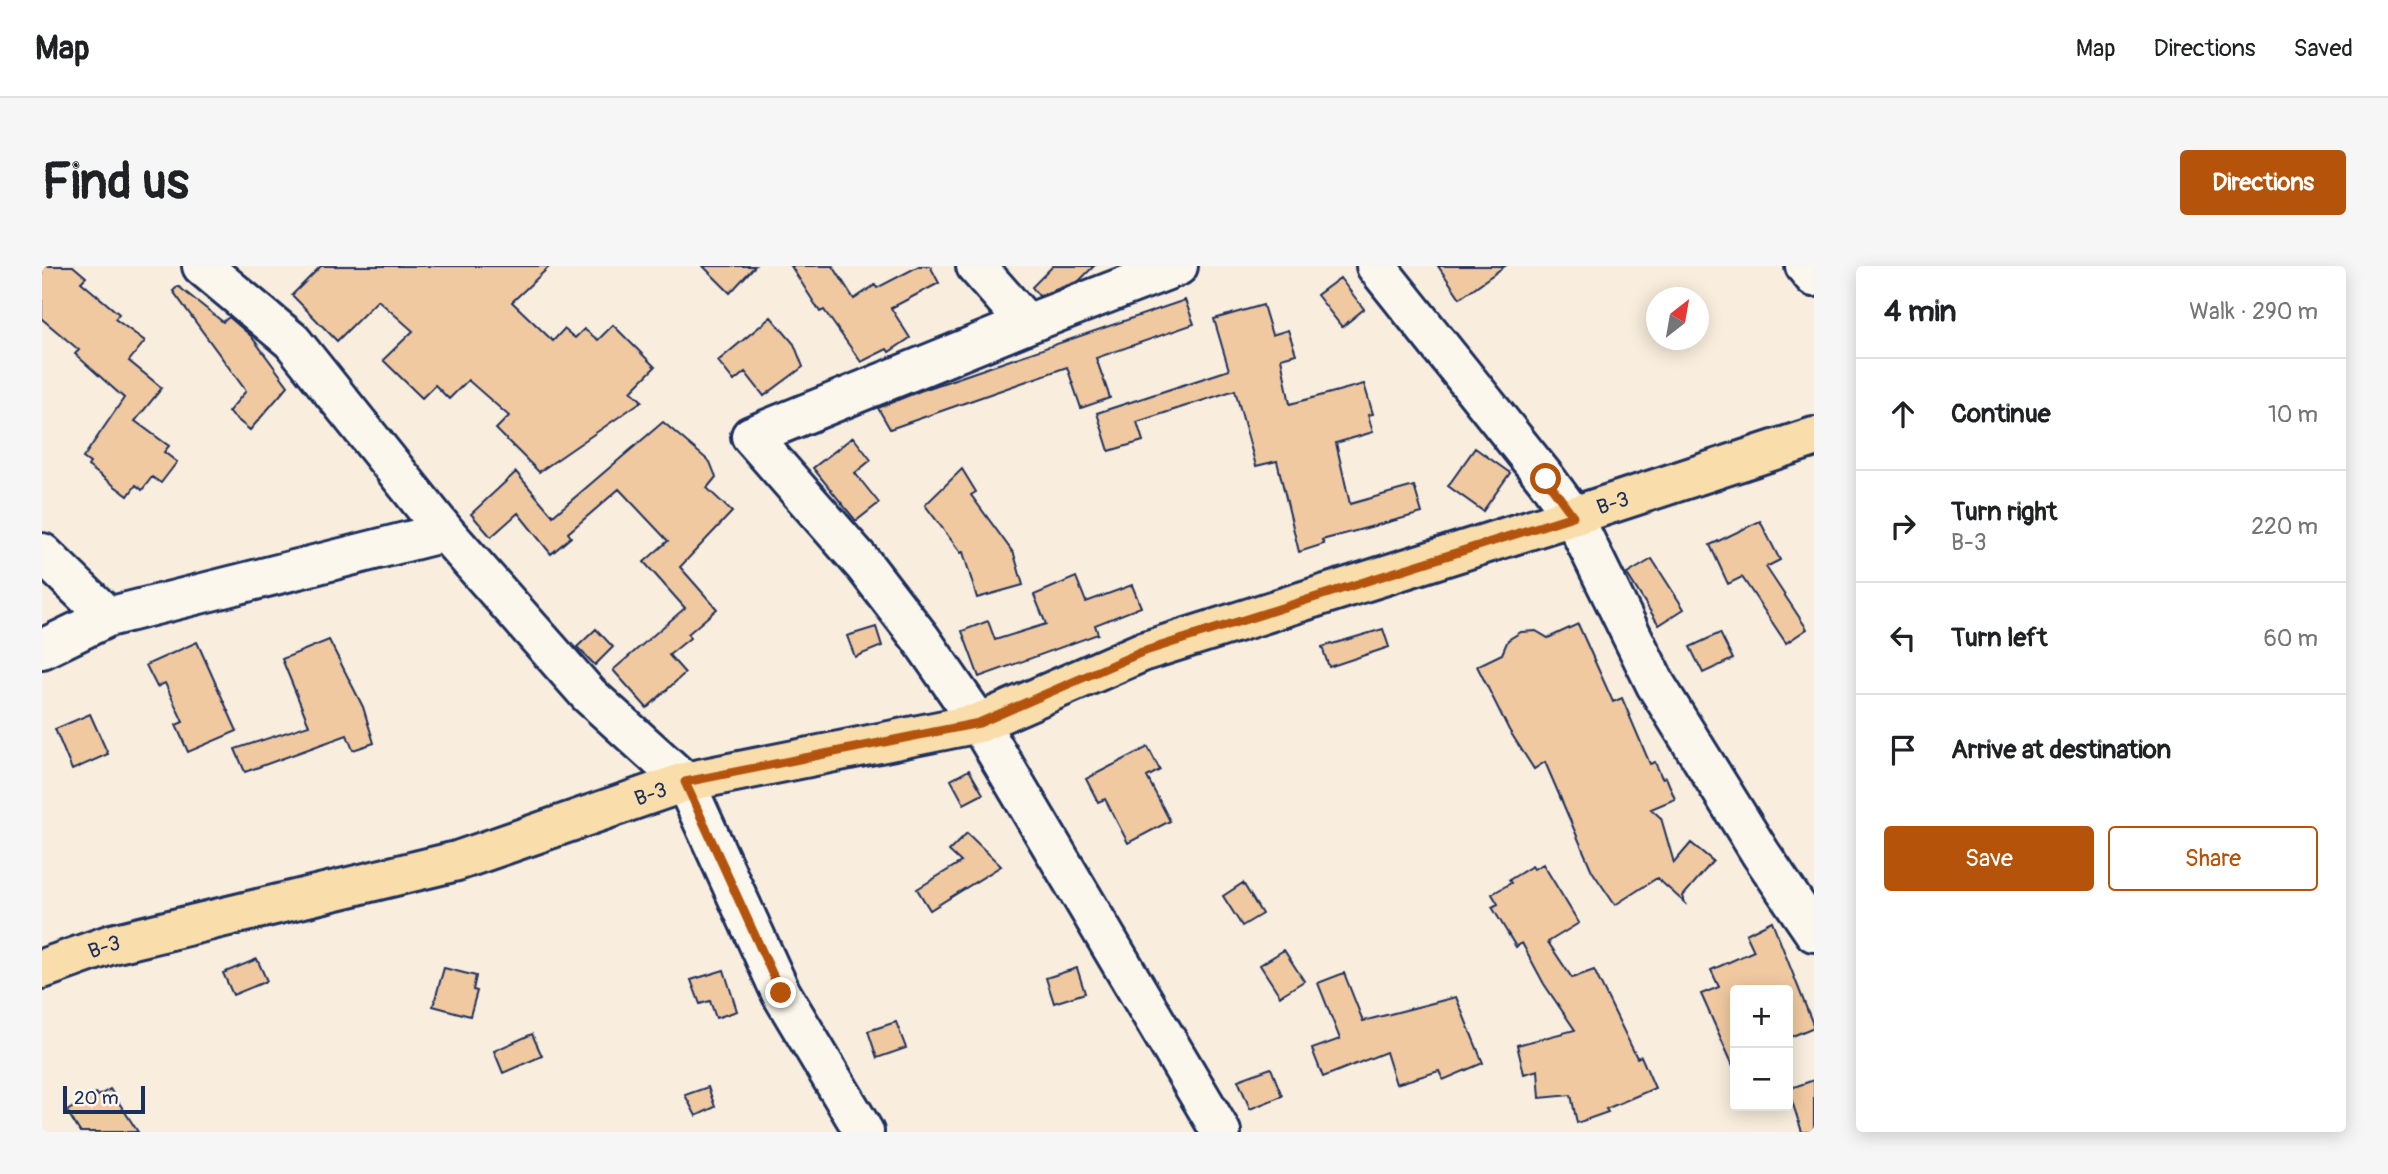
<!DOCTYPE html>
<meta charset="utf-8">
<style>
:root{--surface:#fff;--page:#f6f6f6;--text:#202124;--muted:#757577;--line:#e0e0e0;--accent:#b45309}
body{margin:0;font-family:Pangolin,sans-serif;background:var(--page);color:var(--text)}
.controls{position:absolute;right:21px;bottom:21px;display:grid;overflow:hidden;border-radius:7px;box-shadow:0 4px 18px #0003}
.controls button{width:63px;height:63px;display:grid;place-items:center;padding:0;border:0;border-bottom:2px solid var(--line);background:var(--surface);color:var(--text);font:35px sans-serif}
.compass{position:absolute;left:1604px;top:21px;width:63px;height:63px;border-radius:50%;background:var(--surface);box-shadow:0 4px 18px #0003;rotate:31deg}
.scale{position:absolute;left:21px;bottom:18px;width:82px;box-sizing:border-box;padding-left:7px;border:4px solid #1b2f5e;border-top:0;font-size:19px;line-height:24px;white-space:nowrap;color:#1b2f5e;-webkit-text-stroke:5px #fbf7ec;paint-order:stroke}
.stop{position:absolute;width:21px;height:21px;margin:-16px;border:5px solid #b45309;border-radius:50%;background:#fff}
.stop.end{background:#b45309;border-color:#fff;box-shadow:0 2px 7px #0008}
.list{margin:0;padding:0;list-style:none}
h2{display:flex;justify-content:space-between;align-items:center;height:91px;margin:0;padding:0 28px;font-size:30px}
h2 small{font-size:23px;font-weight:400;color:var(--muted)}
.list li{display:grid;grid-template-columns:46px 1fr auto;gap:21px;align-items:center;box-sizing:border-box;height:112px;padding:0 28px;border-top:2px solid var(--line)}
.list b{display:block;font-size:26px;white-space:nowrap}
.list p{margin:0;font-size:23px;white-space:nowrap;color:var(--muted)}
.list em{font-size:23px;font-style:normal;color:var(--muted)}
.actions{display:flex;gap:14px;padding:21px 28px}
.actions a{flex:1;padding:16px 0;border:2px solid var(--accent);border-radius:7px;text-align:center;font-size:24px;color:var(--accent)}
.actions .main{background:var(--accent);color:#fff}
.icon{flex:none;width:38px;height:38px;fill:none;stroke:currentColor;stroke-width:2;stroke-linecap:round;stroke-linejoin:round}
.map{position:relative;flex:none;width:1772px;height:866px;overflow:hidden;border-radius:7px}
header{display:flex;align-items:center;gap:42px;box-sizing:border-box;height:98px;padding:0 35px;background:var(--surface);border-bottom:2px solid var(--line)}
header strong{font-size:33px}
nav{display:flex;gap:38px;margin-inline-start:auto;font-size:24px}
.intro{display:flex;align-items:center;justify-content:space-between;box-sizing:border-box;height:168px;padding:0 42px}
h1{margin:0;font-size:49px}
.button{padding:18px 32px;border-radius:7px;background:var(--accent);color:#fff;font-size:24px;font-weight:700}
main{display:flex;gap:42px;padding:0 42px}
aside{flex:1;background:var(--surface);border-radius:7px;box-shadow:0 4px 18px #0003}
.map>svg:first-child{display:block}
.building{fill:#f0c9a0;stroke:#1b2f5e;stroke-width:2}
.lines{fill:none;stroke-linecap:round;stroke-linejoin:round}
.minor-casing{stroke:#1b2f5e;stroke-width:44}
.major-casing{stroke:#1b2f5e;stroke-width:44}
.minor{stroke:#fbf7ec;stroke-width:38}
.major{stroke:#f9deab;stroke-width:38}
.route{stroke:#b45309;stroke-width:9}
.labels{text-anchor:middle;stroke-width:7;stroke-linejoin:round;paint-order:stroke}
.street-label{font-size:21px;fill:#1b2f5e;stroke:#fbf7ec}
</style>
<header>
<strong>Map</strong>
<nav><a>Map</a><a>Directions</a><a>Saved</a></nav>
</header>
<div class="intro"><h1>Find us</h1><a class="button">Directions</a></div>
<main>
<div class="map">
<svg width="1772" height="866" viewBox="0 0 1772 866">
<rect width="100%" height="100%" fill="#f9eedd"/>
<filter id="ink" filterUnits="userSpaceOnUse"><feTurbulence type="fractalNoise" baseFrequency=".0143" numOctaves="2"/><feDisplacementMap in="SourceGraphic" scale="14" xChannelSelector="R" yChannelSelector="G"/><feConvolveMatrix kernelMatrix="1 2 1 2 8 2 1 2 1" color-interpolation-filters="sRGB"/></filter>
<g filter="url(#ink)">
<path class="building" d="M0 0H31L44 11 39 16 77 48 73 53 103 75 87 95 120 122 93 155 127 180 122 186 135 196 119 217 110 211 100 224 94 219 86 230 46 200 48 197 41 192 82 132 33 88 37 84 0 53Z
M279 0H508L470 36 511 75 522 63 533 72 542 63 556 74 571 59 613 101 589 125 600 135 497 206 454 163 467 150 426 114 407 133 393 119 380 132 341 94 371 65 336 34 295 75 250 29Z
M661 0H713L688 27Z
M749 0H791L812 33 833 19 835 22 877 0H888L897 17 849 42 868 72 847 86 845 83 819 96 782 44 778 46Z
M1011 0H1052L1037 15 997 30 990 21Z
M1396 0H1463L1418 32Z
M1298 12 1322 43 1300 61 1275 29Z
M136 20 181 56 187 51 209 70 246 120 208 164 186 146 204 125 131 25Z
M1143 34 1152 58 1054 92 1068 132 1039 142 1025 101 848 163 836 142 878 125Z
M1221 39 1230 69 1246 64 1254 88 1239 92 1248 138 1322 118 1331 148 1326 149 1331 166 1294 177 1308 238 1372 220 1380 247 1280 274 1282 278 1257 286 1235 195 1214 200 1193 124 1095 156 1101 175 1067 185 1055 147 1187 104 1172 53Z
M729 51 752 78 761 101 722 130 703 106 692 115 676 95Z
M621 156 668 196 674 211 665 222 690 246 638 301 675 343 646 368 648 372 627 389 643 407 605 442 571 404 643 342 602 296 626 275 577 223 526 267 529 271 509 288 476 247 449 271 429 248 474 206 511 250Z
M811 171 829 194 813 207 837 237 814 255 771 202Z
M1433 182 1468 207 1441 245 1406 220Z
M920 203 934 226 929 229 972 288 981 319 935 332 921 286 919 287 883 239Z
M1718 255 1738 294 1724 301 1765 363 1744 377 1700 311 1686 318 1668 279Z
M1610 293 1642 343 1617 359 1585 308Z
M1034 311 1044 336 1090 319 1099 341 1053 359 1056 368 937 411 920 365 946 355 953 374 1004 358 992 329Z
M1536 358 1571 436 1580 432 1608 498 1613 496 1620 512 1624 511 1633 533 1609 543 1619 552 1632 597 1649 577 1671 595 1641 630 1643 637 1615 612 1573 639 1550 605 1503 496 1492 503 1467 464 1435 400 1460 388 1466 374 1479 366 1494 365 1506 372Z
M834 361 840 380 813 391 805 370Z
M554 363 571 381 553 399 535 381Z
M1341 363 1347 381 1287 401 1280 381Z
M1678 367 1691 393 1661 407 1648 381Z
M287 374 321 441 332 477 311 484 305 469 203 506 193 483 267 459 240 393Z
M155 376 195 465 146 486 134 459 141 456 123 417 115 421 104 399Z
M48 448 66 488 30 504 13 463Z
M1106 481 1118 504 1105 511 1128 555 1086 577 1063 533 1056 536 1044 513Z
M927 504 941 528 922 538 909 514Z
M925 567 959 600 888 644 875 623 919 596 907 585Z
M1501 598 1537 657 1506 676 1530 712 1552 704 1595 792 1599 790 1613 822 1564 843 1566 846 1535 857 1529 829 1498 832 1496 804 1482 808 1475 779 1533 764 1502 718 1480 677 1474 681 1450 641 1456 638 1450 628 1469 617 1467 614 1490 600 1492 603Z
M1201 617 1220 648 1200 660 1181 630Z
M1730 655 1772 761 1746 772V724H1693V804L1659 728 1677 721 1669 704 1712 685 1704 668Z
M1242 684 1262 715 1238 730 1218 699Z
M215 693 225 715 191 729 181 707Z
M402 702 434 710 431 724 435 725 428 750 391 740Z
M1035 702 1043 727 1012 737 1004 712Z
M682 704 695 745 674 752 668 735 658 738 649 714Z
M1302 707 1321 755 1414 731 1441 797 1401 814 1397 805 1354 818 1344 786 1281 811 1270 783 1298 773 1276 717Z
M854 756 864 782 835 792 826 765Z
M490 768 500 790 461 807 452 785Z
M1229 802 1240 830 1208 843 1196 814Z
M1772 814V866H1760L1746 823Z
M666 821 673 841 654 850 643 829Z
M68 823 96 866H38L25 845 54 827 56 830Z"/>
<g class="lines">
<defs>
<path id="minor" d="M160 0 250 75 403 266
M934 0 985 58
M1136 0 985 58 709 170 822 299 879 373 937 457 1179 866
M1334 0 1504 213 1531 250 1614 419 1719 588 1772 666
M1763 0 1772 11
M0 287 66 351 403 266 547 429 643 516 739 727 822 866
M0 383 66 351"/>
<g id="major">
<path id="s1" d="M0 703 70 678 415 595 643 516 937 457 1100 386 1531 250 1772 171"/>
</g>
</defs>
<use href="#minor" class="minor-casing"/>
<use href="#major" class="major-casing"/>
<use href="#minor" class="minor"/>
<use href="#major" class="major"/>
</g>
</g>
<g class="lines" filter="url(#ink)">
<path class="route" d="M739 727 643 516 937 457 1100 386 1531 250 1504 213"/>
</g>
<g class="labels">
<g class="street-label">
<text dy="7" stroke="none"><textPath href="#s1" startOffset="1642">B-3</textPath></text>
<text dy="7" stroke="none"><textPath href="#s1" startOffset="634">B-3</textPath></text>
<text dy="7" stroke="none"><textPath href="#s1" startOffset="66">B-3</textPath></text>
</g>
</g>
</svg>
<div class="controls">
<button>+</button>
<button>−</button>
</div>
<svg class="compass" viewBox="-18 -18 36 36"><path d="M0-13l5 13h-10z" fill="#e53935"/><path d="M0 13l5-13h-10z" fill="#757577"/></svg>
<div class="scale">20 m</div>
<div class="stop" style="left:1504px;top:213px"></div>
<div class="stop end" style="left:739px;top:727px"></div>
</div>
<aside>
<h2>4 min<small>Walk · 290 m</small></h2>
<ul class="list">
<li><svg class="icon" aria-label="ahead" viewBox="0 0 24 24"><path d="M12 20V5M6 11l6-6 6 6"/></svg><div><b>Continue</b></div><em>10 m</em></li>
<li><svg class="icon" aria-label="right" viewBox="0 0 24 24"><path d="M7 20v-9h11M14 6l5 5-5 5"/></svg><div><b>Turn right</b><p>B-3</p></div><em>220 m</em></li>
<li><svg class="icon" aria-label="left" viewBox="0 0 24 24"><path d="M17 20v-9H6M10 6l-5 5 5 5"/></svg><div><b>Turn left</b></div><em>60 m</em></li>
<li><svg class="icon" aria-label="arrive" viewBox="0 0 24 24"><path d="M6 21V4h12l-3 4 3 4H6"/></svg><div><b>Arrive at destination</b></div></li>
</ul>
<div class="actions"><a class="main">Save</a><a>Share</a></div>
</aside>
</main>
